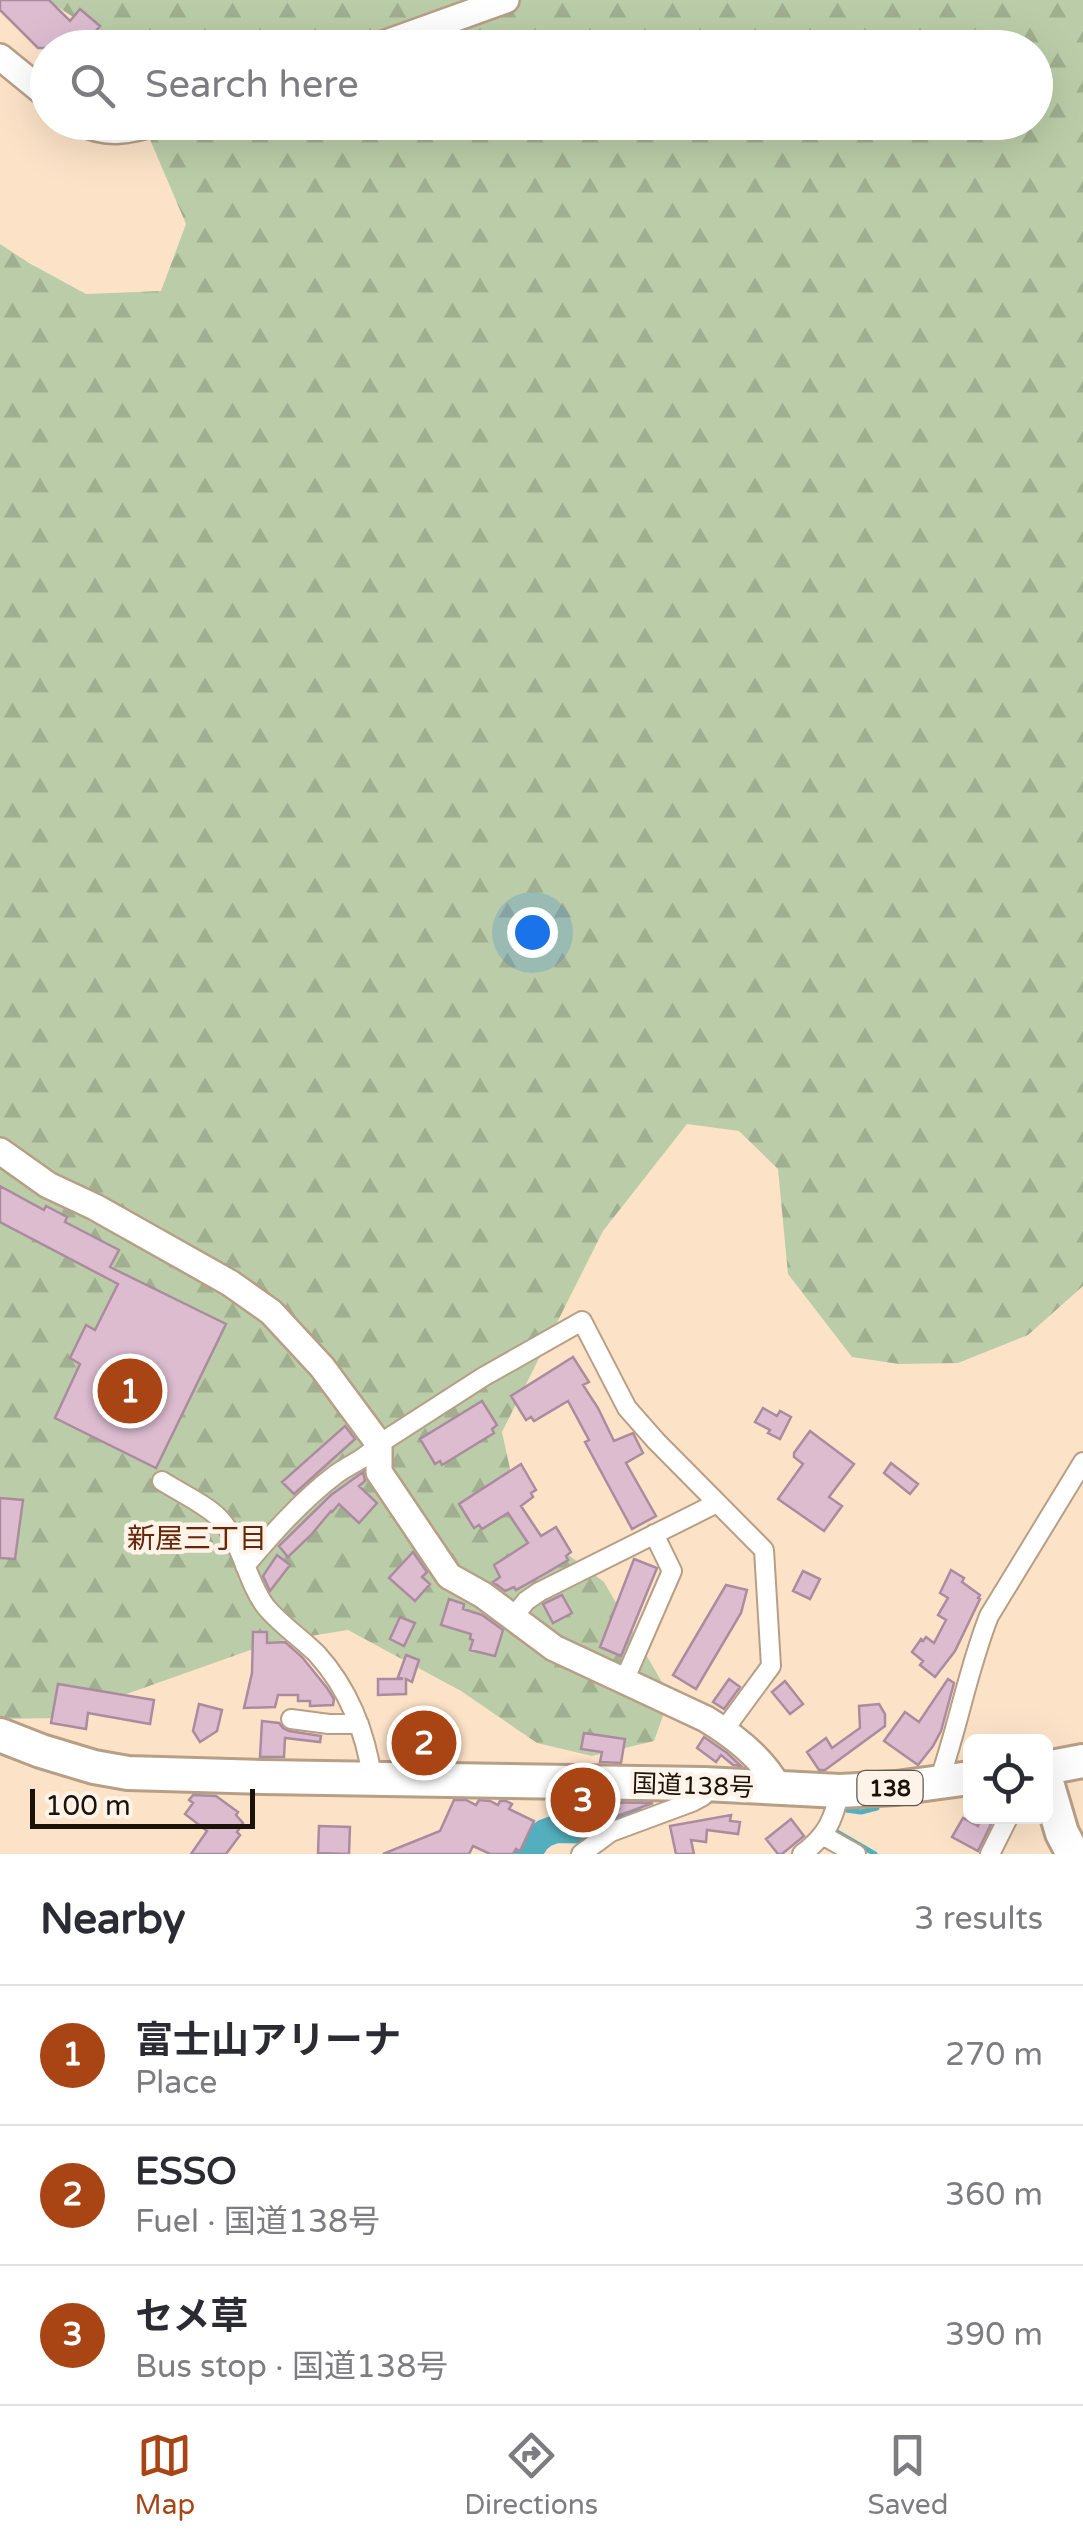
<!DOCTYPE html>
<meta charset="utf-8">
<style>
:root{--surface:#fff;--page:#f2f2f3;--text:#2b2b33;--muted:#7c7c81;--line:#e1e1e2;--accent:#a94515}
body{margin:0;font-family:"Varela Round","Noto Sans JP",sans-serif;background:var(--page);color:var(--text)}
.controls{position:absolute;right:30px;bottom:30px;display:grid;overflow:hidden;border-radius:15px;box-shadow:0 10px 40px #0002}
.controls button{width:90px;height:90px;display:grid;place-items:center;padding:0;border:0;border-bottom:2px solid var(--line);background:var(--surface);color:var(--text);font:50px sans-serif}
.scale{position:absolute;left:30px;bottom:25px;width:225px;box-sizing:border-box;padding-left:10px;border:5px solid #1b1209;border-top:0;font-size:28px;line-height:35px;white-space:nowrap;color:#1b1209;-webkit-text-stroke:8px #fdf3e8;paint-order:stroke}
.you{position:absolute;left:532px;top:932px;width:35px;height:35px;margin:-25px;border:8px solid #fff;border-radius:50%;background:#1a73e8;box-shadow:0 0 0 15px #1a73e833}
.badge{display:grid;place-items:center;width:65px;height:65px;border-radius:50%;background:var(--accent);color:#fff;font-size:32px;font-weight:700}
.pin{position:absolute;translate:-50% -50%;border:5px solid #fff;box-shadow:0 2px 10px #0006}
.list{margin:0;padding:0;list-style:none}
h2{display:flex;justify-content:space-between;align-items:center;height:130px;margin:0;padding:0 40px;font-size:42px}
h2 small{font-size:32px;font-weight:400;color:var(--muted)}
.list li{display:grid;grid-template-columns:65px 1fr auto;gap:30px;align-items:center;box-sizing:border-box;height:140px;padding:0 40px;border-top:2px solid var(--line)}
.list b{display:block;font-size:38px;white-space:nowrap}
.list p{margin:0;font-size:32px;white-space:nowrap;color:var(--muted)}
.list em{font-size:32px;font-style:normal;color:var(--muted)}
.icon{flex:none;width:55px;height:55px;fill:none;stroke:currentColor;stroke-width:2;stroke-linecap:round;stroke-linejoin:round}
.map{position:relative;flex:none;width:1083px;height:1854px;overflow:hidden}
.search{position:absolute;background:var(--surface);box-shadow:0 10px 40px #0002;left:30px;right:30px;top:30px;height:110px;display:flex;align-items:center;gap:25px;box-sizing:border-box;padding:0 35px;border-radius:55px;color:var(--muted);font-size:38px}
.sheet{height:550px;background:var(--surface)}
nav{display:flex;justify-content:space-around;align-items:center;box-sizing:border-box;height:140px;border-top:2px solid var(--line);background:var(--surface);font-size:28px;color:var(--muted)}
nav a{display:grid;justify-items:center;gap:5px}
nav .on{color:var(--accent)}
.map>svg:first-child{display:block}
.forest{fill:url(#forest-firs)}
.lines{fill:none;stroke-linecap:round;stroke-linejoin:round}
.stream{stroke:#53aebd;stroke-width:5}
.river{stroke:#53aebd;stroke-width:28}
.building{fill:#ddbcd0;stroke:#ab8c9f;stroke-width:2.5}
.street-casing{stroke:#b79f86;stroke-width:22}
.secondary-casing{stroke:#b79f86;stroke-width:30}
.highway-casing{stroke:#b79f86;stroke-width:38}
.street{stroke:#fff;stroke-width:18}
.secondary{stroke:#fff;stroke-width:25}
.highway{stroke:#fff;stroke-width:32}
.labels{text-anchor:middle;stroke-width:9;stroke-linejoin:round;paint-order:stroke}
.shield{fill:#fdf3e8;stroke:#5f564c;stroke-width:2.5}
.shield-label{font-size:22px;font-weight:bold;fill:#1b1209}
.street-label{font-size:25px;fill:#1b1209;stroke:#fdf3e8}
.neighbourhood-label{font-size:28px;fill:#662608;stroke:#fdf3e8}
</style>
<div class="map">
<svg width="1083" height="1854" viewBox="0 0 1083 1854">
<defs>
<pattern id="forest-firs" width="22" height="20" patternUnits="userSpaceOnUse" patternTransform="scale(2.5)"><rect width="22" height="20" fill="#bbcda8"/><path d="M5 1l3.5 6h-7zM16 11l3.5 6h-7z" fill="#a0af8f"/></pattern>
</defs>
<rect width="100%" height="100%" fill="#fce3c8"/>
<path class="forest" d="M47 0H1083V1286L1028 1335 958 1363 899 1364 852 1357 788 1274 778 1169 739 1131 687 1124 603 1231 502 1432 521 1519 604 1582 670 1696 654 1741 592 1756 537 1743 461 1691 348 1630 273 1642 59 1718 0 1719V244L29 263 86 294 161 291 186 224 143 123 1036 122V48H111L107 39Z"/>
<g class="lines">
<path class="stream" d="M846 1810 861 1812 877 1808
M837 1832 875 1854"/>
<path class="river" d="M527 1854 537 1839 545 1833 556 1829 605 1830 632 1819"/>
</g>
<path class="building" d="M0 0H49L70 21 80 9 100 26 92 36 106 48H38L0 10Z
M0 1186 44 1210 46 1206 67 1217 65 1222 119 1250 110 1267 226 1324 156 1468 55 1418 80 1364 70 1358 86 1325 95 1330 118 1284 0 1222Z
M573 1357 589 1382 583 1385 598 1408 614 1441 633 1433 643 1453 626 1463 656 1516 632 1529 585 1442 589 1440 568 1401 534 1421 531 1417 526 1420 511 1396Z
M482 1401 497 1425 492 1429 494 1433 442 1465 440 1461 435 1464 420 1439Z
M763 1408 777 1416 780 1411 791 1417 780 1439 768 1433 770 1430 755 1422Z
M345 1426 355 1439 294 1494 282 1482Z
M810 1431 854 1464 829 1497 842 1506 824 1531 778 1499 803 1464 794 1457V1453Z
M891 1463 918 1484 910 1494 884 1473Z
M521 1464 536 1490 531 1493 533 1497 521 1506 541 1536 556 1527 571 1552 566 1556 568 1560 548 1572 516 1590 514 1587 505 1591 493 1582 500 1577 494 1565 528 1543 508 1513 482 1529 479 1525 474 1528 459 1504Z
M363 1472 365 1481 359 1486 377 1503 359 1523 339 1504 332 1512 331 1511 311 1535 288 1557 279 1546 331 1495Z
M0 1498 23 1500 15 1559 0 1558Z
M413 1552 427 1572 422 1577 430 1584 415 1601 389 1578Z
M277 1555 290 1565 270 1591 263 1576Z
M634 1559 657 1568 621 1656 600 1647Z
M951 1570 964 1578 962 1582 980 1595 978 1598 980 1599 955 1651 935 1677 920 1665 923 1661 912 1652 921 1639 923 1641 926 1637 934 1643 946 1620 938 1615 948 1598 940 1593Z
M803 1571 820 1579 810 1599 793 1591Z
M726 1585 747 1590 741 1613 696 1689 673 1675Z
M562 1595 572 1613 553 1623 543 1604Z
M449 1599 464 1604 463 1609 482 1615 503 1630 495 1656 470 1650 473 1640 470 1639 471 1634 441 1625Z
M400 1617 415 1623 404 1646 390 1639Z
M253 1632H267V1643L285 1642 302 1657 327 1688 334 1699 333 1705 310 1706V1701H298V1695H278L275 1707 244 1708 252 1673Z
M406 1655 419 1660 412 1682 406 1679V1694L378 1695V1679H403L398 1677Z
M729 1679 740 1687 724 1709 713 1702Z
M948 1679 954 1683 941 1731 933 1746 918 1765 884 1741 905 1712 919 1722Z
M785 1681 803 1704 790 1714 772 1692Z
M58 1684 154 1700 150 1724 88 1713 86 1729 51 1723Z
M199 1704 222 1710 217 1731 200 1742 193 1731Z
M879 1704 885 1714V1726L825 1770H819L807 1752 826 1738 832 1748 860 1728 859 1706Z
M262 1721 279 1723 283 1728 289 1731 321 1736 320 1742 285 1738 284 1757H260Z
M584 1733 625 1739 621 1763 600 1762 602 1752 581 1749Z
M704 1737 727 1753 741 1766 733 1765 721 1755 716 1762 697 1748Z
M193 1795 216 1796 238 1812 236 1815 243 1823 237 1832 240 1835 226 1854H191L207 1831 185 1814 193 1803 189 1800Z
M454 1800H466L476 1805 479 1800 490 1801 498 1805 500 1801H506L512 1804 509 1809 534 1821 520 1851 516 1849 513 1854H490L473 1846 469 1854H383L440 1831Z
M586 1802 653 1803 606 1820 580 1839 618 1809H586Z
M731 1815 730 1821 740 1822 738 1834 707 1830 706 1842 691 1840 694 1854H676L670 1826Z
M982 1816H995L978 1851 952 1837 963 1818 978 1826Z
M791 1819 804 1836 782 1854H778L766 1839Z
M319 1826 350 1827 349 1854 318 1853Z"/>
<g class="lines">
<defs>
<path id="street" d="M162 1481C179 1492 207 1505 220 1519 243 1544 246 1581 266 1607 281 1625 301 1638 317 1654 348 1688 366 1733 372 1778
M245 1566C272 1534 301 1501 335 1475 351 1463 365 1460 379 1444L483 1377 582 1321 627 1408 656 1441 764 1550 771 1666 724 1730
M513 1617 526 1601 539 1592 717 1503
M624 1681 672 1571 654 1534
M291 1719 329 1724H359
M939 1781C958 1727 968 1669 989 1616L1083 1462
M824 1836 856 1854
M581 1854 611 1832 692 1802 703 1796 704 1784
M802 1854C827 1835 833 1821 840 1791
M990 1854 1009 1816"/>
<path id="secondary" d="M372 48 506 0
M0 57 48 96
M82 122C106 136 132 130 157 122
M0 1151 48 1185 95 1207 230 1283 271 1312 322 1367 379 1444V1472L449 1576 483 1595 554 1648 706 1719C734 1736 763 1758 778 1787"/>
<path id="highway" d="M0 1735 41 1751 94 1767 128 1773 263 1777 704 1784 840 1791 896 1788 970 1778
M1046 1768 1083 1761
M1046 1779 1062 1833 1073 1854"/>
</defs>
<use href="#street" class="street-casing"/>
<use href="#secondary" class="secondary-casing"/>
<use href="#highway" class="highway-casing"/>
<use href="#street" class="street"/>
<use href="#secondary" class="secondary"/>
<use href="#highway" class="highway"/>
</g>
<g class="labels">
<rect class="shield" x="857.5" y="1771" width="65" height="34" rx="8"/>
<g class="shield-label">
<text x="890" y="1796">138</text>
</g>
<g class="street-label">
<text transform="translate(693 1785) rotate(2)" y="9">国道138号</text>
</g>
<g class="neighbourhood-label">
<text x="197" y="1548">新屋三丁目</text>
</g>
</g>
</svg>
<div class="controls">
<button><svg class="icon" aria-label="locate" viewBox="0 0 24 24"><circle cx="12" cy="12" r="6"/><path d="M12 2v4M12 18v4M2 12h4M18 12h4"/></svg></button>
</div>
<div class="scale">100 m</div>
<div class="you"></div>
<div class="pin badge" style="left:130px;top:1391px">1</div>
<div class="pin badge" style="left:424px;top:1743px">2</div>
<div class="pin badge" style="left:583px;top:1800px">3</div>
<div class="search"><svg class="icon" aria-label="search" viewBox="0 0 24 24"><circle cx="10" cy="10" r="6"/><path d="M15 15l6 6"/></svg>Search here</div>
</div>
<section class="sheet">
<h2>Nearby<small>3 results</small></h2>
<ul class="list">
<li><span class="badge">1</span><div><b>富士山アリーナ</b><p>Place</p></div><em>270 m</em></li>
<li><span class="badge">2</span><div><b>ESSO</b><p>Fuel · 国道138号</p></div><em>360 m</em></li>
<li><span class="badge">3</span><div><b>セメ草</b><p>Bus stop · 国道138号</p></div><em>390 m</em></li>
</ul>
</section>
<nav>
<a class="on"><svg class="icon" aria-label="map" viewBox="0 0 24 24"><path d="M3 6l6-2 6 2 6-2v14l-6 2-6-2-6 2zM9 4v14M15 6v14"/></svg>Map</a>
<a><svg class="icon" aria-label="directions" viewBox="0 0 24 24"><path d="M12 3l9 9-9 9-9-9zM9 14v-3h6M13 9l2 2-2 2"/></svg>Directions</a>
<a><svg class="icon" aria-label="saved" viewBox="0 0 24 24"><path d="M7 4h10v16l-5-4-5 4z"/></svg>Saved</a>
</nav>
